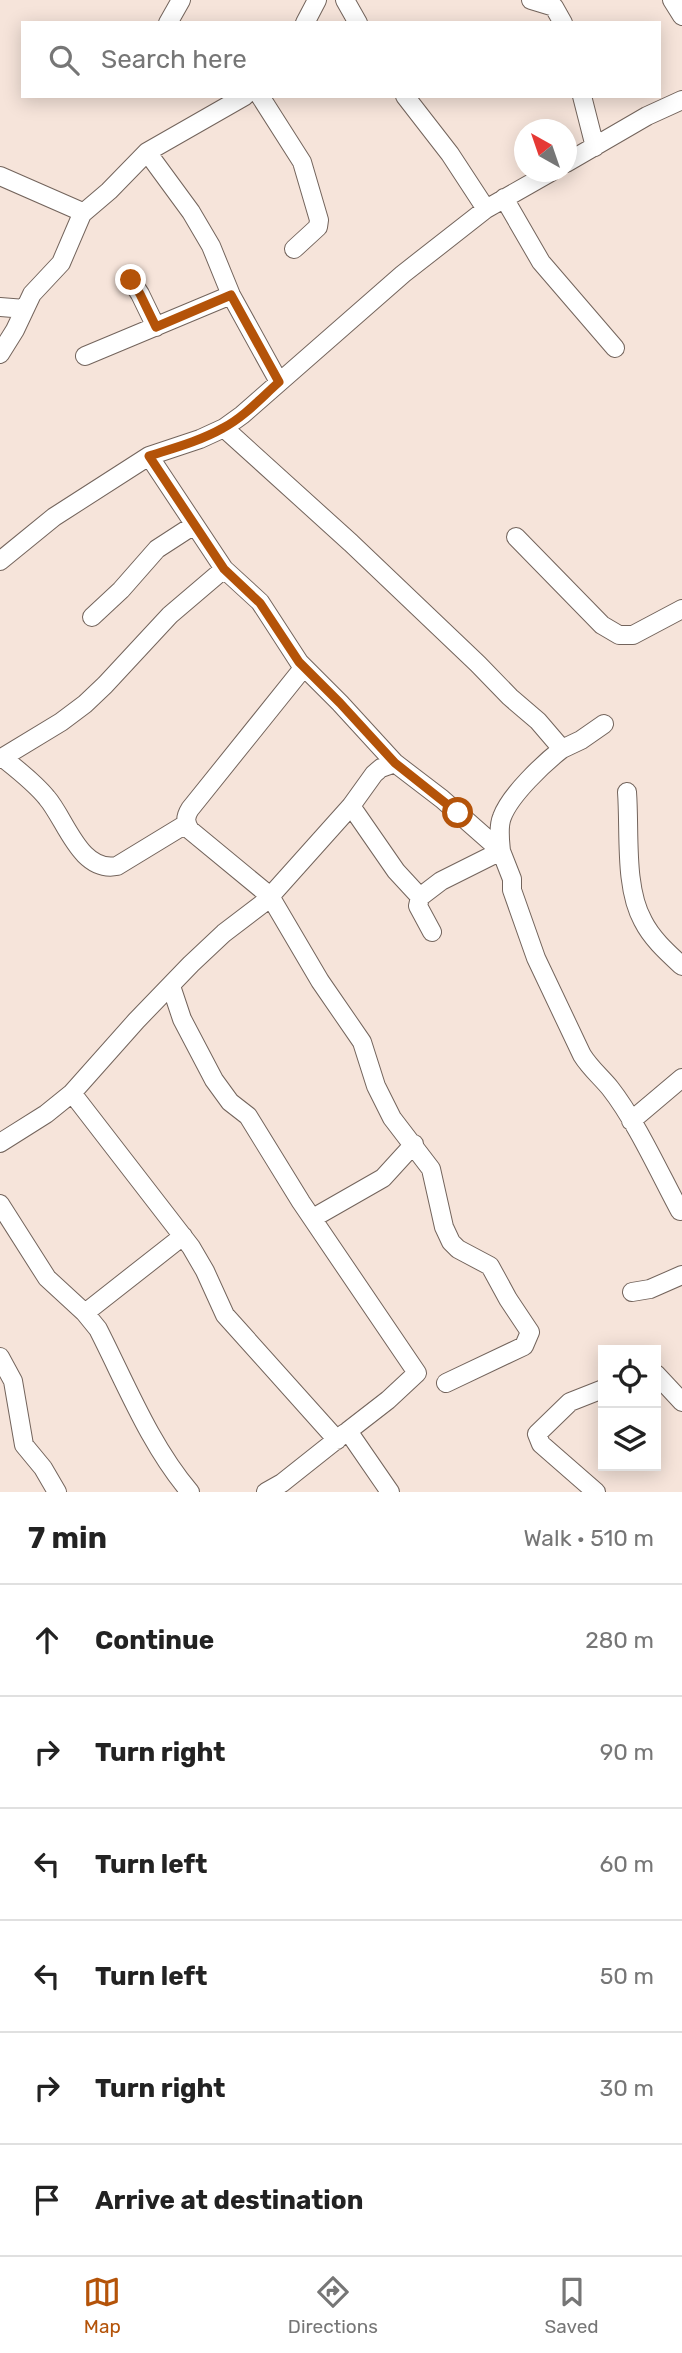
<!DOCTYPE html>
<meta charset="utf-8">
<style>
:root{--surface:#fff;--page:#f6f6f6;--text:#222;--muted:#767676;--line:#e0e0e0;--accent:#b45309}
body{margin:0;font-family:Rubik,sans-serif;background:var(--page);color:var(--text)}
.controls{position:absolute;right:21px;bottom:21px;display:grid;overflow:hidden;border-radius:0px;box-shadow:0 4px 18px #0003}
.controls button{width:63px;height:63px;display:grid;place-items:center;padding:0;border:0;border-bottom:2px solid var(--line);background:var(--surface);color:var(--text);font:35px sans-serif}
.compass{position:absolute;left:514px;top:119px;width:63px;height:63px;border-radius:50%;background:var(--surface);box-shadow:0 4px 18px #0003;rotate:320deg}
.stop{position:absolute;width:21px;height:21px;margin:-16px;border:5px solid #b45309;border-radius:50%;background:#fff}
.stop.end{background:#b45309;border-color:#fff;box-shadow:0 2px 7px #0008}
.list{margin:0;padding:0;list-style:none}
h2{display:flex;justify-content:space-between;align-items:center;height:91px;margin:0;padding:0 28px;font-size:30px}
h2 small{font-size:23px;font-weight:400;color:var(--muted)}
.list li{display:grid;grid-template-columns:46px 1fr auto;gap:21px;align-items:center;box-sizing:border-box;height:112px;padding:0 28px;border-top:2px solid var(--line)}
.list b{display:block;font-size:26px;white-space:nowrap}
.list em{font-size:23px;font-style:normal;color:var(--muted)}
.icon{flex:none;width:38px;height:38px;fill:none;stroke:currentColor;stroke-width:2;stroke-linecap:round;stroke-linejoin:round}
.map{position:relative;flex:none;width:682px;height:1492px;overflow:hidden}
.search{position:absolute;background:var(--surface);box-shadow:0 4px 18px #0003;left:21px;right:21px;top:21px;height:77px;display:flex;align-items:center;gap:18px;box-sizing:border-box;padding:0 24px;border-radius:0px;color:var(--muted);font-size:26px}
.sheet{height:763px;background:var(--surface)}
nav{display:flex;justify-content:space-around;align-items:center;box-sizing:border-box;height:98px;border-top:2px solid var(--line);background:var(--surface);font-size:19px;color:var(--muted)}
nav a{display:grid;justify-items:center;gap:4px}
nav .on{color:var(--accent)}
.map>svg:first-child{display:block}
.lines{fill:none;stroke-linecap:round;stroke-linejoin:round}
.minor-casing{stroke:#73645c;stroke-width:20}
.minor{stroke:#fff;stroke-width:18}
.route{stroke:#b45309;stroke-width:9}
</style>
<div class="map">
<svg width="682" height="1492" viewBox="0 0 682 1492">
<rect width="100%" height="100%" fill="#f6e4da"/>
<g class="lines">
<defs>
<path id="minor" d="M345 0 358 23
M531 0 554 7 563 23
M672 0 682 16
M168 23 181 0
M305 23 317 0
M260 96 302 162 319 220 318 227 294 249
M405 96 450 154 486 209 551 172
M582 96 595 147
M147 152 191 212 211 246 231 295 279 382
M566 163 647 116 682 100
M0 176 80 211 82 214
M504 198 541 262 615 348
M131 280 140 294 156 327
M0 307 25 309
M0 354 15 330 32 294 61 263 82 214 109 191 147 152 245 96
M85 356 231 295
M224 428 351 543 478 664 510 697 538 721 562 749C544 763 510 795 502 817 498 827 500 840 501 851L441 881 420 897 418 906 432 932
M149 456 224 569 260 602 299 662 340 703 395 763 442 799 501 851 512 879V890L536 958 582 1055C590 1068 601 1077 610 1088 636 1121 660 1174 680 1211
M516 537 602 625 619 635H633L682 609
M0 561 54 517 149 456 200 439 224 428 242 415 403 274 486 209
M92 617 121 590 157 549 194 525
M304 667 190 809C185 817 185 822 190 830L270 896 320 981 362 1042 376 1086 392 1118 431 1169 444 1227 451 1242 458 1249 490 1266 508 1299 530 1332 524 1346 446 1383
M562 749 581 740 604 724
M3 758C18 770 35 783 47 798 66 820 80 873 117 866L186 824
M0 759 61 722 85 704 105 685 170 615 224 569
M627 792C630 832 624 887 643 921 652 939 668 953 682 966
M351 806 396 871 420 897
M171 986 182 1019 214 1080 230 1102 248 1116 301 1202 417 1373 388 1400 348 1431 390 1492
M72 1093 191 1247 205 1271 225 1315 337 1440
M631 1121 682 1078
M0 1143 46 1114 72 1093 136 1021 191 964 224 933 266 901 351 806 374 774 381 768 395 763
M0 1204 47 1278 85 1313 98 1329C126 1384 150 1445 190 1492
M313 1218 383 1178 414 1144
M632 1292 650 1289 682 1275
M85 1313 183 1236
M0 1357 13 1381 24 1445 43 1468 57 1492
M656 1374 682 1402
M266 1492 282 1483 345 1433
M596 1492 541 1444 537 1434 570 1402 603 1389"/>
</defs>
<use href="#minor" class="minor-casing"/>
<use href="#minor" class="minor"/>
</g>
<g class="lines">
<path class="route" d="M131 280 140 294 156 327 231 295 279 382C261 398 244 417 223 428 200 441 174 448 149 456L224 569 260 603 299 662 340 703 395 763 458 813"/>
</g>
</svg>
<div class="controls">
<button><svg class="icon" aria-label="locate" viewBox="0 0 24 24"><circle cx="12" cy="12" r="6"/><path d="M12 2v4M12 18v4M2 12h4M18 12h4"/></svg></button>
<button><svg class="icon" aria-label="layers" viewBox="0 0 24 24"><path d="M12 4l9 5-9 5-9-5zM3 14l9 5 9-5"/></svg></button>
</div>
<svg class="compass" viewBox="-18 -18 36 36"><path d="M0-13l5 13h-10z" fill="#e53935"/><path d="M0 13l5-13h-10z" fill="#767676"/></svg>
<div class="stop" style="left:458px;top:813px"></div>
<div class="stop end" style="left:131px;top:280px"></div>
<div class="search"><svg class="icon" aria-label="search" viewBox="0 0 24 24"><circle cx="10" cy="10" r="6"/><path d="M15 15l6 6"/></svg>Search here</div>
</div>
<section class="sheet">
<h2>7 min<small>Walk · 510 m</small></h2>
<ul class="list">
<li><svg class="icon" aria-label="ahead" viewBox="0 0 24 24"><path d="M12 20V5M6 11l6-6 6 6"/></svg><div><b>Continue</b></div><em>280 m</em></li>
<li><svg class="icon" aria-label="right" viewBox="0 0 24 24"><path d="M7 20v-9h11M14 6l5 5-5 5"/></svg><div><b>Turn right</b></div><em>90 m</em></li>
<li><svg class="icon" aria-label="left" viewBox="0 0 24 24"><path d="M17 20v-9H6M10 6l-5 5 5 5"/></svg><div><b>Turn left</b></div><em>60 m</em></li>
<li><svg class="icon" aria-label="left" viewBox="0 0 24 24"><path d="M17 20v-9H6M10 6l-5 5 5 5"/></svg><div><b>Turn left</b></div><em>50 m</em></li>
<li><svg class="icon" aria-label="right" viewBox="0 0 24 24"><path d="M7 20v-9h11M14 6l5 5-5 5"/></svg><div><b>Turn right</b></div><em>30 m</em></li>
<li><svg class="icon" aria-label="arrive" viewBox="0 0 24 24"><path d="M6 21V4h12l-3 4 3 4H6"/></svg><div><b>Arrive at destination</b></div></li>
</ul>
</section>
<nav>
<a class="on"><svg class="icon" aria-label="map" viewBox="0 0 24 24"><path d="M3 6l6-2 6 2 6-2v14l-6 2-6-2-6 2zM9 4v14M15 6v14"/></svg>Map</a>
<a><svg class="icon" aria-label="directions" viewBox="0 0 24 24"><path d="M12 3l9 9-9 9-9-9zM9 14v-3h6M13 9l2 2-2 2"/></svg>Directions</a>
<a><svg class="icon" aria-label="saved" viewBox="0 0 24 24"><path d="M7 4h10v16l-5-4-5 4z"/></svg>Saved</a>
</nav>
